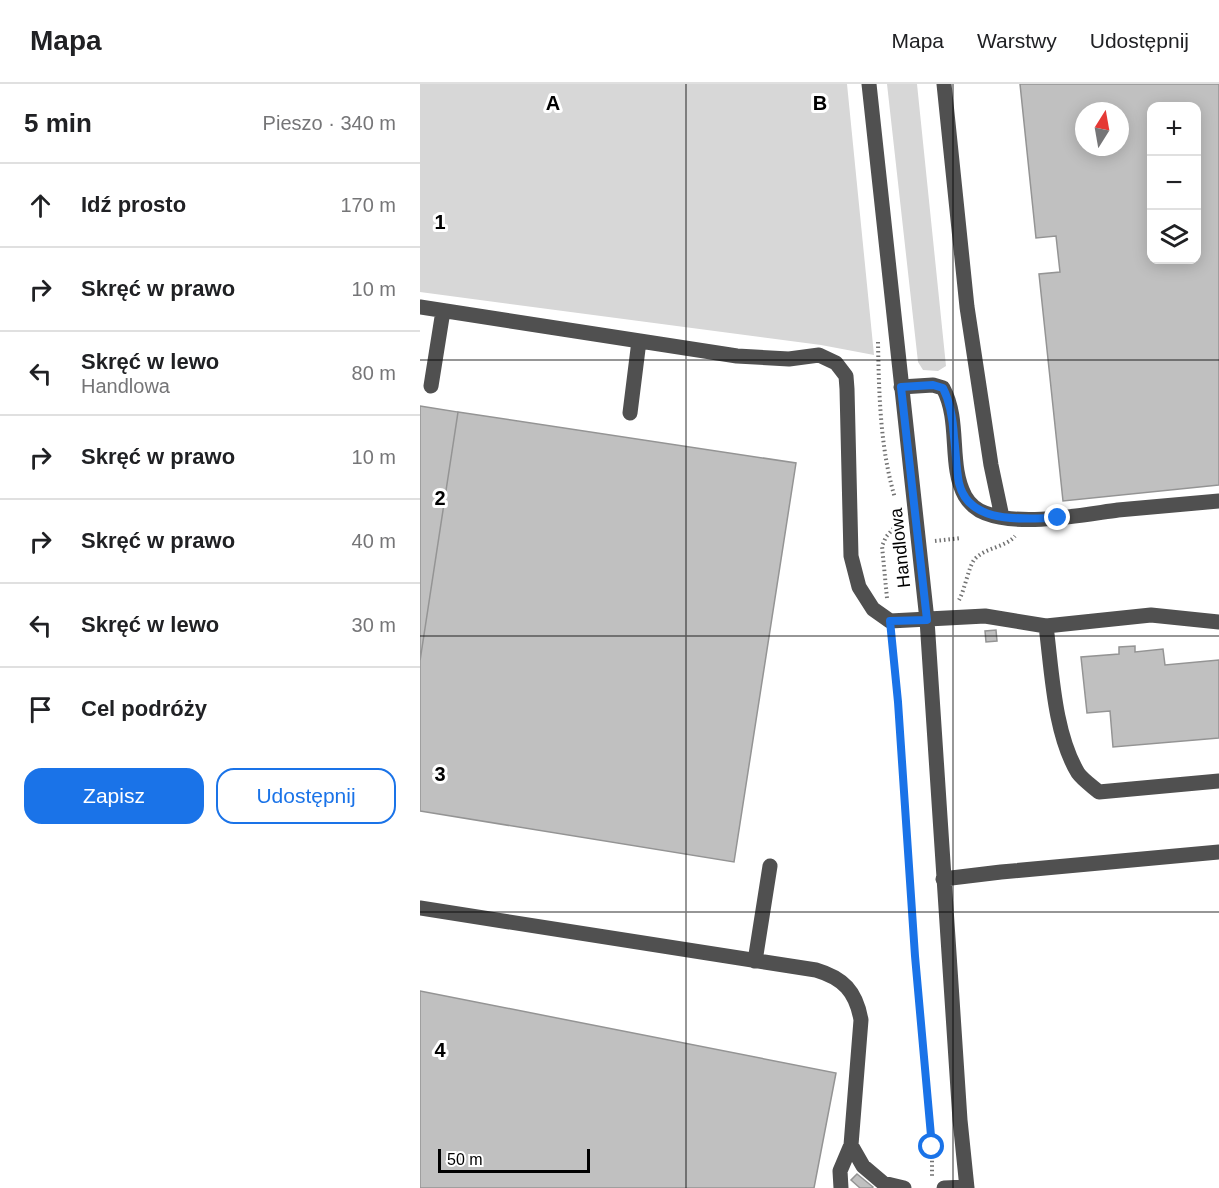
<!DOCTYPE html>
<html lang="pl">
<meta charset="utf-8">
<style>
:root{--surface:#fff;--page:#f6f6f6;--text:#202124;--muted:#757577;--line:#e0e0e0;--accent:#1a73e8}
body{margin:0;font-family:Arial,sans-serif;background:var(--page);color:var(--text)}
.controls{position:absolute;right:18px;top:18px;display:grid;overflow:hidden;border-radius:12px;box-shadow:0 3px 15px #0003}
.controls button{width:54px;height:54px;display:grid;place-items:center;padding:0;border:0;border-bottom:2px solid var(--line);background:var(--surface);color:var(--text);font:30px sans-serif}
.compass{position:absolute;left:655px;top:18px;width:54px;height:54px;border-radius:50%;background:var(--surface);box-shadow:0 3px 15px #0003;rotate:11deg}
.scale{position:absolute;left:18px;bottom:15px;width:152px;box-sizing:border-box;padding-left:6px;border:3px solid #000;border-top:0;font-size:16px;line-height:21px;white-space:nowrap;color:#000;-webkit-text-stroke:4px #fff;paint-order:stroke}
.stop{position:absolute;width:18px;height:18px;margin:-14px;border:4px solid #1a73e8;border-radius:50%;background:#fff}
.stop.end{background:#1a73e8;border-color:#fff;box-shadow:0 2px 6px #0008}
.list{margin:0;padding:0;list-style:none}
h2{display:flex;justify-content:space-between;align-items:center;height:78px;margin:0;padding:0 24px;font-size:26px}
h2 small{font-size:20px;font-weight:400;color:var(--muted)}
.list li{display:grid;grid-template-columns:39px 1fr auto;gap:18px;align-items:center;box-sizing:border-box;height:84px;padding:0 24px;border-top:2px solid var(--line)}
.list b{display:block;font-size:22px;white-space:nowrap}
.list p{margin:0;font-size:20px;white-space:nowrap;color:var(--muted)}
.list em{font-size:20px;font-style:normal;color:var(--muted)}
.actions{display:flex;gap:12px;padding:18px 24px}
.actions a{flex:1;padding:14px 0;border:2px solid var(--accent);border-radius:18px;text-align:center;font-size:21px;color:var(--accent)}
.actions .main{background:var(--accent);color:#fff}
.icon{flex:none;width:33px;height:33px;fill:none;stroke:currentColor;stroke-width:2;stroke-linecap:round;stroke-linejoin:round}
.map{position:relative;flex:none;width:799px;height:1104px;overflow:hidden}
header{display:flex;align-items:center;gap:36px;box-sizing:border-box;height:84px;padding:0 30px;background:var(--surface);border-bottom:2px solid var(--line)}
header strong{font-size:28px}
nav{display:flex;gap:33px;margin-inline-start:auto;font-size:21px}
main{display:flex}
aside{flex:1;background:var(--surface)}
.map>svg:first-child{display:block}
.green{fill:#d7d7d7}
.building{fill:#c0c0c0;stroke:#949494;stroke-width:1.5;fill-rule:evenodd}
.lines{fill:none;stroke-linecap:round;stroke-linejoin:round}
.path{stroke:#727272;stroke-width:4;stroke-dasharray:1.5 3;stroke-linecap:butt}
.minor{stroke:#505050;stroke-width:15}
.route{stroke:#1a73e8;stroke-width:8}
.grid{fill:none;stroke:#000;stroke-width:1.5;stroke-opacity:0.55}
.labels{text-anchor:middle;stroke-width:6;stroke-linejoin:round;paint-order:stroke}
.street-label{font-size:18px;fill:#000;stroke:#fff}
.grid-label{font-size:20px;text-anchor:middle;font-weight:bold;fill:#000;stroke:#fff;stroke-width:6;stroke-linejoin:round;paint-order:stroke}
</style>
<header>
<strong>Mapa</strong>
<nav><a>Mapa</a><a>Warstwy</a><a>Udostępnij</a></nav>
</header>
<main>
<aside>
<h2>5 min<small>Pieszo · 340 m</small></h2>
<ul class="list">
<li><svg class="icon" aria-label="ahead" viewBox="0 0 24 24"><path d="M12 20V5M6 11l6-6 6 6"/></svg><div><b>Idź prosto</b></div><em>170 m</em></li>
<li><svg class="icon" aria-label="right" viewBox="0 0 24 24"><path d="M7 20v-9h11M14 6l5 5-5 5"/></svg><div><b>Skręć w prawo</b></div><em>10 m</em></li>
<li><svg class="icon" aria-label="left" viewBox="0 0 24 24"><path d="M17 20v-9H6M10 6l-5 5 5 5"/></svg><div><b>Skręć w lewo</b><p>Handlowa</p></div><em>80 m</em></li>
<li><svg class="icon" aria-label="right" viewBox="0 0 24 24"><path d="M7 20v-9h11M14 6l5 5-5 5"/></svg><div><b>Skręć w prawo</b></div><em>10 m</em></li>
<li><svg class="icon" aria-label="right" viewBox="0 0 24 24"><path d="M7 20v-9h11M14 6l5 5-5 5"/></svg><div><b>Skręć w prawo</b></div><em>40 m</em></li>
<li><svg class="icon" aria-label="left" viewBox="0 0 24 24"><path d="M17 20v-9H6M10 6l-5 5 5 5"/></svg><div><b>Skręć w lewo</b></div><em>30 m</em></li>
<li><svg class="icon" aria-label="arrive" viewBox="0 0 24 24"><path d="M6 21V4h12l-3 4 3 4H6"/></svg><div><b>Cel podróży</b></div></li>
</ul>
<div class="actions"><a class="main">Zapisz</a><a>Udostępnij</a></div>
</aside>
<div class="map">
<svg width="799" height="1104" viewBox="0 0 799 1104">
<rect width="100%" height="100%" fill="#fff"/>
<path class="green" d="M0 0H427L454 271 401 261 0 208Z
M467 0H497L526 282 518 287 503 286 498 278Z"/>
<path class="building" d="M600 0H799V401L643 417 619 190 640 188 636 152 616 154ZM732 22H776V176H732ZM664 27H700V63H664Z
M0 322 38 328 0 577Z
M38 328 376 379 314 778 0 727V577Z
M576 546 577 557 566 558 565 547Z
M715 562V568L743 565 745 581 799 576V654L693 663 690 627 667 629 661 573 699 570V563Z
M0 907 416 989 394 1104H0Z
M437 1090 453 1103 452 1104H440L431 1096Z"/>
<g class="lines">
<path class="path" d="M458 258C459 310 460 364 475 414
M515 457 541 454
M467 514 462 462 466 453 479 438
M539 516C545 505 548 485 554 476 565 463 585 464 595 452
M471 552 480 637 495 872 512 1063V1094"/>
<path class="minor" d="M449 0 507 536 540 1036 547 1104
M524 0 547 223 571 381 582 433
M0 223 317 272 369 275 399 271 416 279 426 292 427 305 431 472 439 503 453 525 470 537 565 532 626 542 731 531 799 538
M11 302 23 227
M481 303 513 301 523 304C541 337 528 381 545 412 549 419 557 426 565 429 601 443 661 431 698 426 732 423 765 420 799 417
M210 329 219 257
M626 542C632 588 634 649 658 689 663 696 672 702 679 708L799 697
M523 795 581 788 799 768
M0 824 396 886C423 894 436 907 441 936L431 1061 420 1087 421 1104
M335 877 350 782
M431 1061 443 1082 463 1099 484 1104
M524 1104 547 1103"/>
</g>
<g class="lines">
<path class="route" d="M512 1063 495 872 478 618 470 537 507 536 481 303 513 301 523 304C531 320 533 336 534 353 536 368 536 384 539 399 549 442 605 434 638 434"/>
</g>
<path class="grid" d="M266 0V1104M533 0V1104M0 276H799M0 552H799M0 828H799"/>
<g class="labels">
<g class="street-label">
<text transform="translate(480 464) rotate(-96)" y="6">Handlowa</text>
</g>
</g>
<g class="grid-label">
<text x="133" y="26">A</text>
<text x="400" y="26">B</text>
<text x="20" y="145">1</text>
<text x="20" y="421">2</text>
<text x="20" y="697">3</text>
<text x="20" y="973">4</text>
</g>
</svg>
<div class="controls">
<button>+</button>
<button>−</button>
<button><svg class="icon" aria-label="layers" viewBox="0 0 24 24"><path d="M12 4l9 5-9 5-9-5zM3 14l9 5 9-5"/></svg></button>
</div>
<svg class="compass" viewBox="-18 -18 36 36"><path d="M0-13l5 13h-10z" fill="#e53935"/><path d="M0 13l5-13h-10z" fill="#757577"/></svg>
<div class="scale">50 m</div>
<div class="stop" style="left:512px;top:1063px"></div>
<div class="stop end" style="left:638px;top:434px"></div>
</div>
</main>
